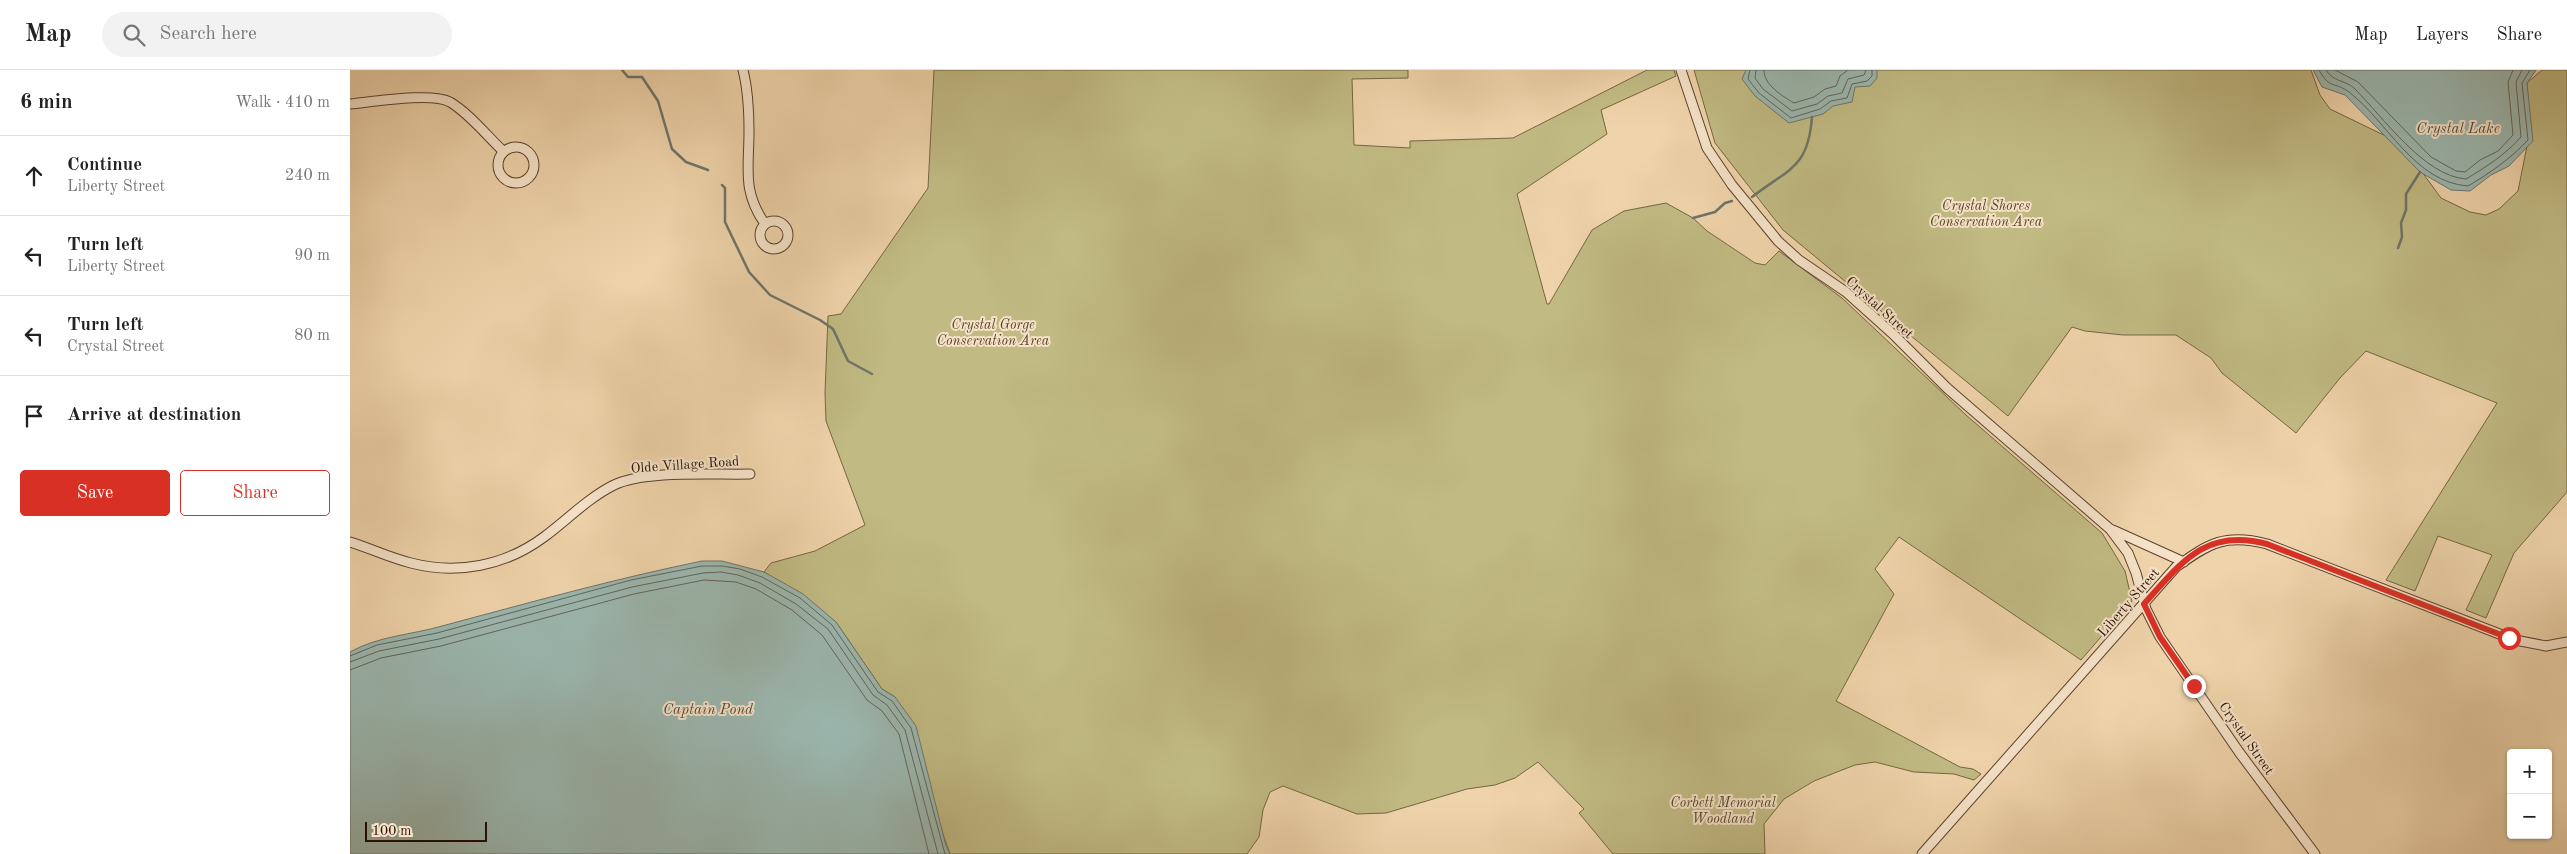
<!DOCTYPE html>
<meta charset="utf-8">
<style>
:root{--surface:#fff;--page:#f2f2f2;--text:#222;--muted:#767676;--line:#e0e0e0;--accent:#d93025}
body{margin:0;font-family:"Old Standard TT",serif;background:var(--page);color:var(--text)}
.controls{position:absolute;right:15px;bottom:15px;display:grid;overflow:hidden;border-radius:5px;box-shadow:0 1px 4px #0004}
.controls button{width:45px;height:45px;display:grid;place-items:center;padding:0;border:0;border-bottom:1px solid var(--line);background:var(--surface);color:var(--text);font:25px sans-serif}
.scale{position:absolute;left:15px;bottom:12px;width:122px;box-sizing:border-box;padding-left:5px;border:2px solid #2b1203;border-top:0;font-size:14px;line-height:18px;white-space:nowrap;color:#2b1203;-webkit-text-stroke:4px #f5e2c8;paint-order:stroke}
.stop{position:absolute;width:15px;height:15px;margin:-11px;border:4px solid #d93025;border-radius:50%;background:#fff}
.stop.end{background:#d93025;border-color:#fff;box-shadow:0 1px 5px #0008}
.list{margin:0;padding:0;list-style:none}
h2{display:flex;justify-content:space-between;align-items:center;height:65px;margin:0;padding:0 20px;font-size:21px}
h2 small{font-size:16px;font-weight:400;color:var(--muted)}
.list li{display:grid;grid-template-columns:32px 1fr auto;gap:15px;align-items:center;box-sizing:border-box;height:80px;padding:0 20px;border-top:1px solid var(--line)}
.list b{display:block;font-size:19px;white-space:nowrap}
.list p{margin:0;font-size:16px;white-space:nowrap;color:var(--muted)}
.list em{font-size:16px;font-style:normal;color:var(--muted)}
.actions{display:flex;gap:10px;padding:15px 20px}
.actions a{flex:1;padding:11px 0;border:1px solid var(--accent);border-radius:5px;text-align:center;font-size:18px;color:var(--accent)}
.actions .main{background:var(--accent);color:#fff}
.icon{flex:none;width:28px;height:28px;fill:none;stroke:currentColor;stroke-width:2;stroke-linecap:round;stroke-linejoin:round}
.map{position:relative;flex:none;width:2217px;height:784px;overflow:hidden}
header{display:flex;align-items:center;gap:30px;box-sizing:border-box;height:70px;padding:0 25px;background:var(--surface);border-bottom:1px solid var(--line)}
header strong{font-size:24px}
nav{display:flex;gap:28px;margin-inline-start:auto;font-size:18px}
.search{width:350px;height:45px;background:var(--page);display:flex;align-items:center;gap:12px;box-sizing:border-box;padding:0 18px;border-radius:28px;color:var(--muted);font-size:19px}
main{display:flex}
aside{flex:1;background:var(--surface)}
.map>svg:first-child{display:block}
.green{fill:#c1ba83;stroke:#766643}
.water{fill:#9bb7af;stroke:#6e756a}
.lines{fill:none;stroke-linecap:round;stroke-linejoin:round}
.shore{stroke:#636459;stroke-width:1}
.stream{stroke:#6e756a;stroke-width:2.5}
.minor-casing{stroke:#5c422d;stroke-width:11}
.minor{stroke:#f5e2c8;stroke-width:9}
.route{stroke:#d93025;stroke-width:6}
.labels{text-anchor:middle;stroke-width:4;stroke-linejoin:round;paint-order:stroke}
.park-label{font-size:14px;font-style:italic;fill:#584429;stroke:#f5e2c8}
.street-label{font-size:14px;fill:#2b1203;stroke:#f5e2c8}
.water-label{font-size:15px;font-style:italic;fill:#524c3f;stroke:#f5e2c8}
</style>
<header>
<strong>Map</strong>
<div class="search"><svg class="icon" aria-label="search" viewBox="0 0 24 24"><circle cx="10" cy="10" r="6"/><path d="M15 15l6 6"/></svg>Search here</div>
<nav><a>Map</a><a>Layers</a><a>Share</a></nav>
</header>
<main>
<aside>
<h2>6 min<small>Walk · 410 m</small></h2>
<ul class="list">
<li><svg class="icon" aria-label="ahead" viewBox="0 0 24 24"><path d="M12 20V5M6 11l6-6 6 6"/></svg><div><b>Continue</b><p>Liberty Street</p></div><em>240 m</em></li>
<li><svg class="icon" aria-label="left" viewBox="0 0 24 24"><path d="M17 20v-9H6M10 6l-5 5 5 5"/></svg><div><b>Turn left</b><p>Liberty Street</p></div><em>90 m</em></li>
<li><svg class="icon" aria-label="left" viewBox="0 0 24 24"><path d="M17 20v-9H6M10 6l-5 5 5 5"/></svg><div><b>Turn left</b><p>Crystal Street</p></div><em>80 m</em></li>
<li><svg class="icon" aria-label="arrive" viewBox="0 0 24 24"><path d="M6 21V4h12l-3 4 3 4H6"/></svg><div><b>Arrive at destination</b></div></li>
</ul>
<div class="actions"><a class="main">Save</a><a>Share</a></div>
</aside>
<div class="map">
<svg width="2217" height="784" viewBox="0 0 2217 784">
<rect width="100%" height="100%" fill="#efd3aa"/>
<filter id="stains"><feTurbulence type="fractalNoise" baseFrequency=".004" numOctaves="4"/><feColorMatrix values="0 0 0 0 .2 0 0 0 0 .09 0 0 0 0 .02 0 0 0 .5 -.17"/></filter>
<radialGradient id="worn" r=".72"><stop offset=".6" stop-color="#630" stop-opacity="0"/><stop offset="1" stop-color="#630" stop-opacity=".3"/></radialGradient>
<path class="green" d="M584 0H1058V8L1002 9 1004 75 1060 78V71L1163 68 1297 0H1324L1326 6 1251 40 1257 64 1167 124 1197 234H1199L1242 160 1274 141 1316 133 1343 148 1357 161 1405 193 1415 195 1429 181 1492 228 1616 345 1752 463 1775 501 1782 531 1731 590 1549 467 1525 499 1544 524 1486 631 1610 697 1623 699 1631 704 1624 710 1604 704 1564 702 1525 692 1505 695 1464 711 1434 729 1414 754 1415 784H1263L1229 743 1234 739 1188 692 1165 708 1145 715 1117 719 1036 743 1007 744 933 716 920 722 913 740 909 767 897 784H600L545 627 532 619 486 552 414 502 421 493 465 481 515 455 476 351 475 323 478 246 491 244 578 118Z
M1344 0H1961L1970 25 1980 39 2044 70 2061 87 2091 128 2120 142 2136 145 2149 139 2168 121 2177 76V13L2192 0H2217V422L2164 483 2136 548 2116 540 2142 485 2088 466 2065 521 2036 510 2147 333 2016 281 1990 308 1946 363 1872 303 1861 288 1826 265H1773L1735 261 1722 257 1658 346 1433 160 1365 73Z"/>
<path class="water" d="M1396 0H1527V8L1520 16 1505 17 1502 32 1483 36 1473 44 1439 53 1405 26 1392 9Z
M1963 0H2186L2177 13 2183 71 2159 96 2141 105 2120 121 2101 120 2070 102 1995 25 1972 17Z
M352 491H372L414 502 453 524 486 552 532 619 545 627 566 656 596 776 600 784H0V582C28 566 61 565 92 556 178 533 264 509 352 491Z"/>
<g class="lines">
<path class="shore" d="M1400 0 1398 9 1409 23 1441 48 1470 39 1481 31 1497 28 1502 14 1517 11 1522 6V0
M1406 0 1405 8 1413 19 1442 41 1467 34 1478 26 1492 23 1498 9 1514 5 1516 0
M1414 0C1413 14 1432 26 1444 33L1464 27 1475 19 1486 16 1490 6 1498 0
M1969 0C1980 20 1984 11 1999 22 2038 52 2064 112 2118 116 2140 103 2160 89 2178 70L2172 13 2180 0
M1976 0C1983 12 1995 10 2004 18 2033 47 2074 106 2116 109 2136 97 2155 85 2171 67L2166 12 2172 0
M1985 0 2008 12 2081 87 2106 101 2115 102 2130 90 2148 81 2163 65 2158 12 2163 0
M0 586 27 575 87 563 281 510 352 496H372L390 499 412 507 450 528 482 555 528 622 542 631 561 658 595 784
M0 592 29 581 89 569 282 517 353 503 371 502 388 505 410 513 446 534 478 559 523 625 537 635 555 660 588 784
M0 600 31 588 91 576 284 524 354 510 386 512 406 519 442 540 472 565 517 630 532 641 549 664 579 784"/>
<path class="stream" d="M272 0 278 7H292L308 31 322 79 336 92 358 100
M372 115 375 118V152L399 202 420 225 470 250 483 259 498 291 522 304
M1402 127C1439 98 1458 99 1462 47
M1343 148 1365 142 1375 133 1382 131
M2048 178 2052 167 2051 153 2056 140V124L2070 102"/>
<defs>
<path id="minor" d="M393 0C398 20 399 41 399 61 399 99 392 121 415 154
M1331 0 1357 78 1382 115 1428 171 1449 190 1496 222 1545 266 1597 318 1760 459 1778 483 1786 503 1796 539 1810 567 1889 682 1965 784
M0 34C22 32 82 22 100 32 120 44 137 66 154 82
M148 95a18 18 0 1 1 36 0a18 18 0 1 1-36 0Z
M410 165a14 14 0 1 1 28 0a14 14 0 1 1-28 0Z
M1763 460 1834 492
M0 472C20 478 40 488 61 493 107 505 155 496 194 467 217 450 238 428 264 415 296 400 363 405 400 404
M1572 784 1826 497C1859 473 1876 463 1917 474L2165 570 2196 576 2217 572"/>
</defs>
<use href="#minor" class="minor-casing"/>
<use href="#minor" class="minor"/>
</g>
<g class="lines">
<path class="route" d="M1844 616 1810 567 1794 534C1832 492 1855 458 1917 474L2159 568"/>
</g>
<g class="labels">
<g class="park-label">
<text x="1636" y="140">Crystal Shores<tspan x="1636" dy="16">Conservation Area</tspan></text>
<text x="643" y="259">Crystal Gorge<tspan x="643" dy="16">Conservation Area</tspan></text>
<text x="1373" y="737">Corbett Memorial<tspan x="1373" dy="16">Woodland</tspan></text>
</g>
<g class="street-label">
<text transform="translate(1530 237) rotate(42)" y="5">Crystal Street</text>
<text transform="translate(335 394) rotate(-4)" y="5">Olde Village Road</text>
<text transform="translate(1778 532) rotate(-49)" y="5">Liberty Street</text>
<text transform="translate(1897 668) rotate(55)" y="5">Crystal Street</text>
</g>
<g class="water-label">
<text x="2108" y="63">Crystal Lake</text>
<text x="358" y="644">Captain Pond</text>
</g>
</g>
<rect width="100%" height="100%" filter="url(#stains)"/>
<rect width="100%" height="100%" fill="url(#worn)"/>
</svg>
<div class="controls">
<button>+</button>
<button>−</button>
</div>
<div class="scale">100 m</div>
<div class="stop" style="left:2159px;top:568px"></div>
<div class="stop end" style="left:1844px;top:616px"></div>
</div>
</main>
